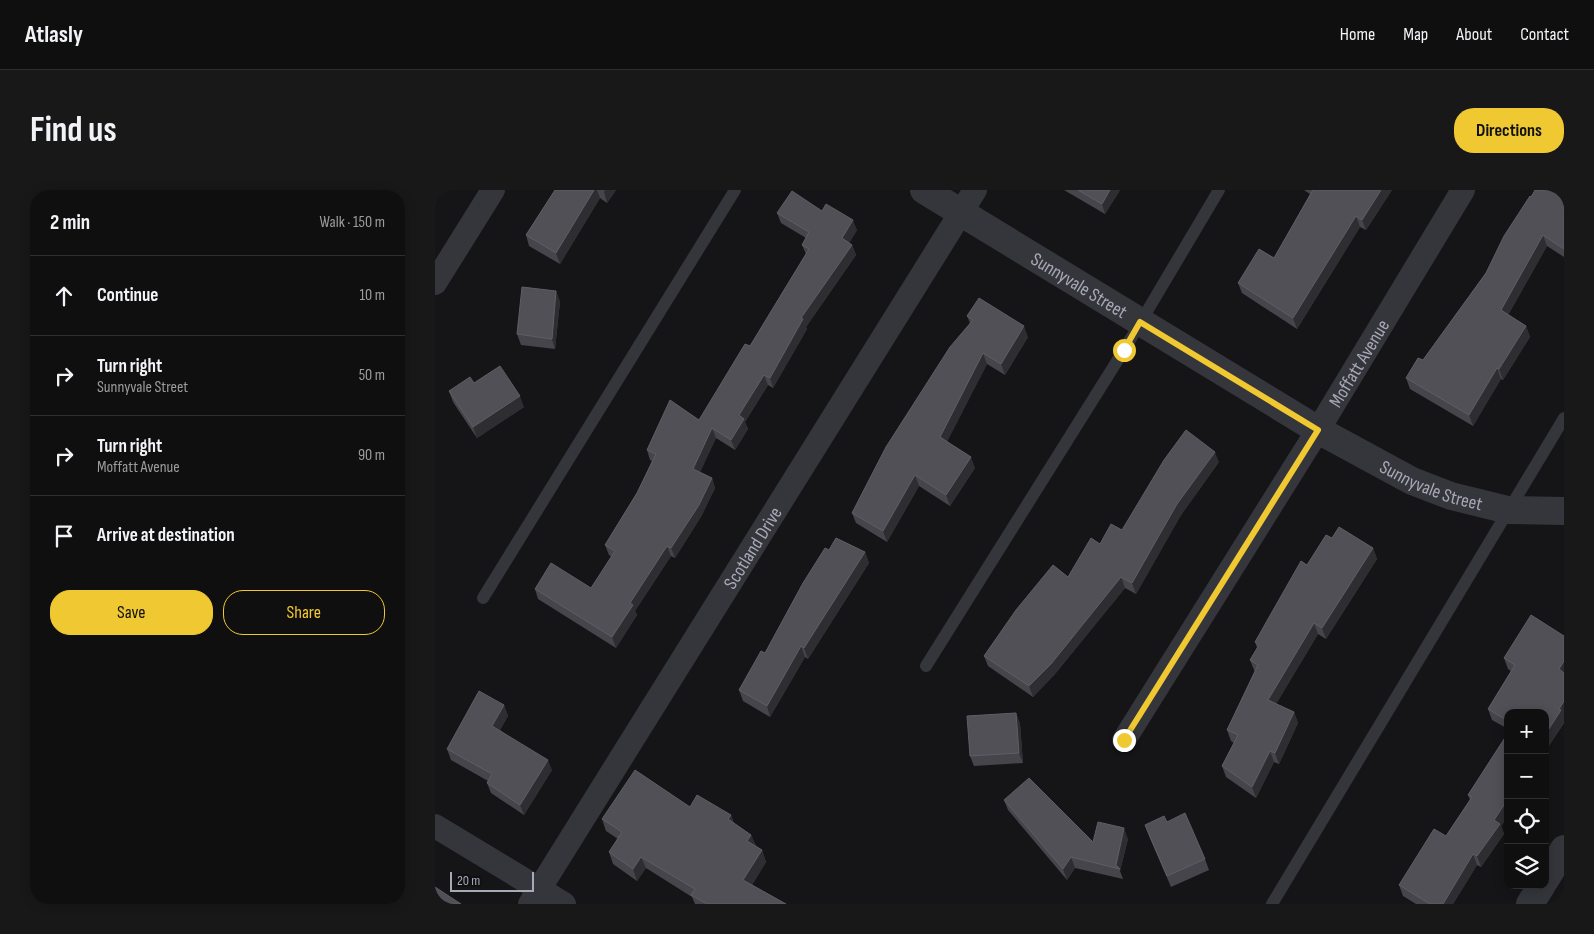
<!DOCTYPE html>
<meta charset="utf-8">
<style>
:root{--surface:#100f10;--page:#191819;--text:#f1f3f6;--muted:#9c9c9f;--line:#302f30;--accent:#f0c832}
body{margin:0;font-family:"Sofia Sans Condensed",sans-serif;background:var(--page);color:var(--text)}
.controls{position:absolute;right:15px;bottom:15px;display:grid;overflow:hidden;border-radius:10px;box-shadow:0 2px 12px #0003}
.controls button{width:45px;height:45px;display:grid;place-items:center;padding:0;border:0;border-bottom:1px solid var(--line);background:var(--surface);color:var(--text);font:25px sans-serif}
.scale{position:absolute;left:15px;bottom:12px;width:84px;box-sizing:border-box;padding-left:5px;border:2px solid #a6a9b6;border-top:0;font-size:14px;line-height:18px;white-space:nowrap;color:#a6a9b6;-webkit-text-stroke:4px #100f11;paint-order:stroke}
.stop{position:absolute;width:15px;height:15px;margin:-11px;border:4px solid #f0c832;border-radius:50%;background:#fff}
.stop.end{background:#f0c832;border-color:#fff;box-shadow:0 1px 5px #0008}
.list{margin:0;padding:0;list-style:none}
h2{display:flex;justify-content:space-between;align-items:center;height:65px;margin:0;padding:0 20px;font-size:21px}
h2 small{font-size:16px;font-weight:400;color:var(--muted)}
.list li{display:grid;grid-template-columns:32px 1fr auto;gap:15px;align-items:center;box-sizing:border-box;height:80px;padding:0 20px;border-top:1px solid var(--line)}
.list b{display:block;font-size:19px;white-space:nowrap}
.list p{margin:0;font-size:16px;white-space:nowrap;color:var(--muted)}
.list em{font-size:16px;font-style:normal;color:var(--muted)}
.actions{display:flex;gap:10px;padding:15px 20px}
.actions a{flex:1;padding:11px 0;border:1px solid var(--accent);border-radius:20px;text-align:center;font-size:18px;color:var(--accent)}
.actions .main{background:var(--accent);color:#111}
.icon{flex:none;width:28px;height:28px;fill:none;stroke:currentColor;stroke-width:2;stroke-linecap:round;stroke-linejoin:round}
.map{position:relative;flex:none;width:1129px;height:714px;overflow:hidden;border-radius:20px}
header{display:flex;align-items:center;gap:30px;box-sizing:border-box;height:70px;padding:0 25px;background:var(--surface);border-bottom:1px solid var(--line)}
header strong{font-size:24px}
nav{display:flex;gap:28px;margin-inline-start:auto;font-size:18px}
.intro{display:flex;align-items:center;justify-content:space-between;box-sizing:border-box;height:120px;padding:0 30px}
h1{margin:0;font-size:35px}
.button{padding:12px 22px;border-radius:20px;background:var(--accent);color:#111;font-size:18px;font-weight:700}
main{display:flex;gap:30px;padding:0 30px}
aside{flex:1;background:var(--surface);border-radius:20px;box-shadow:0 2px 12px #0003}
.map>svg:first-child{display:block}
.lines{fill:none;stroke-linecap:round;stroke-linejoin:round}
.service{stroke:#35363b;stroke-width:12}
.minor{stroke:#35363b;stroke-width:24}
.tertiary{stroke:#35363b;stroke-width:28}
.wall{fill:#46454b}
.shaded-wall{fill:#2e2d31}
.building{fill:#515057;stroke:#5e5e66}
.route{stroke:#f0c832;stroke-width:6}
.labels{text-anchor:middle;stroke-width:4;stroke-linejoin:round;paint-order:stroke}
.street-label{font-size:19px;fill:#a6a9b6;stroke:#100f11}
</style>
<header>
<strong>Atlasly</strong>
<nav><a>Home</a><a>Map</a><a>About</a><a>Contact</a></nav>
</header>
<div class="intro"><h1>Find us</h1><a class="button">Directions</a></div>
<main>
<aside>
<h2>2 min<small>Walk · 150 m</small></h2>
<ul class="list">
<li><svg class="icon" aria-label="ahead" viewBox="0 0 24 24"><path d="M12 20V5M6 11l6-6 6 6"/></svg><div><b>Continue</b></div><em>10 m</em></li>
<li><svg class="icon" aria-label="right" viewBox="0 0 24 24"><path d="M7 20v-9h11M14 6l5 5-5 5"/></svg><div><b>Turn right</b><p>Sunnyvale Street</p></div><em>50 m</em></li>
<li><svg class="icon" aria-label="right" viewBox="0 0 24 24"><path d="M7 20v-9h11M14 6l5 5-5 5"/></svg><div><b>Turn right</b><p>Moffatt Avenue</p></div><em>90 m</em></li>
<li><svg class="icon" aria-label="arrive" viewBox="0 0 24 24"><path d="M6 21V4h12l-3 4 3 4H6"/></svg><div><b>Arrive at destination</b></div></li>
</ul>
<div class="actions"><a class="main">Save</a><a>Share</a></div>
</aside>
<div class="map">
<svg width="1129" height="714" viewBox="0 0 1129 714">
<rect width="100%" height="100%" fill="#151416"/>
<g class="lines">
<path class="service" d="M48 408 300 0
M491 476 689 160 784 0
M837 714 1129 228"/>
<g class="minor">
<path d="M0 93 58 0"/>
<path id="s1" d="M689 550 883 240 1028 0"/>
<path d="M0 636 129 714"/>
<path id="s2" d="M95 714 540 0"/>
</g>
<g class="tertiary">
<path id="s3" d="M489 0 883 240 977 291 1016 306 1073 320 1129 321"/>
<path d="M1110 690 1129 659"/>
<path d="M1095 714 1107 695"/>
</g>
</g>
<path class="wall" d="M120 0H181L172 13 165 8 125 74 94 56 91 45Z
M629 0H685L670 24Z
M869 0H957L931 40 925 37 862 139 807 103 803 93 839 68 875 4Z
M1129 0V67L1112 56 1073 125 1091 136 1095 147 1068 190 1066 189 1038 236 975 199 971 188 988 170 1051 83Z
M387 21 422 40 414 53 417 55 421 65 371 137 372 139 338 198 333 195 310 232 313 239 300 260 281 248 265 282 277 288 280 298 267 325 240 368 236 366 200 421 202 425 181 458 103 409 100 399 156 398 177 367 174 365 170 355 202 303 217 271 215 270 212 260 264 230 315 156 371 64 367 55 371 48 346 33 342 23Z
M121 101 125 112 120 159 86 155 82 144Z
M532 126 593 147 570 185 552 174 512 251 540 278 515 316 484 296 452 352 421 333 417 323 535 133Z
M39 193 89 217 42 248 18 212 14 201Z
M784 272 746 325 701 404 690 398 620 484 598 507 553 476 549 466 633 387 665 354 687 340Z
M897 348 938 358 942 369 891 449 883 444 841 514 859 522 863 533 844 574 839 572 821 608 791 587 787 576 799 553 796 551 792 540 820 481 819 480 815 470 822 458 820 452 872 375Z
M394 360 430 362 434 373 373 469 370 467 335 527 308 511 304 500 330 463Z
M1129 446V533L1110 562 1073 523V539L1057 530 1053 519 1076 481 1073 479 1069 468Z
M69 515 73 526 65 540 117 580 89 625 56 603 52 593 53 591 16 570 12 559Z
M581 523 585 534 588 573 539 576 535 566Z
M1073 543V626L1066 636 1069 644 1046 677 1042 675 1018 714H981L968 706 964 695 1011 646 1035 610 1033 605Z
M569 610 658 652 693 649 685 681 688 689 640 678 632 690 573 620Z
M255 617 296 625 299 633 316 645 321 656 327 660 331 672 317 695 351 714H260L257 707 211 678 202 691 178 674 174 662 183 649 171 641 167 629Z
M732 632 770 669 774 680 736 697 714 646 710 635Z"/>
<path class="shaded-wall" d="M159 0H162L165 8 125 74 121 63Z
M170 0H181L172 13 169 2Z
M675 0H685L670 24 667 14Z
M946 0H957L931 40 927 30Z
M921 26 925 37 862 139 858 128Z
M418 30 422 40 411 59 407 48Z
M1108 45 1112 56 1070 131 1066 120Z
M417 55 421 65 371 137 372 139 338 198 335 188 366 128Z
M121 101 125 112 120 159 117 149Z
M589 136 593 147 570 185 566 174Z
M1091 136 1095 147 1068 190 1064 179Z
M548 163 552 174 509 258 505 247Z
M1062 178 1066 189 1038 236 1034 225Z
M329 185 333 195 310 232 313 239 300 260 296 250 304 225Z
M85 206 89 217 42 248 38 237Z
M277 238 281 248 262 289 258 279Z
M780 262 784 272 746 325 701 404 697 393 742 314Z
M536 267 540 278 515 316 511 305Z
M480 285 484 296 452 352 448 341Z
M277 288 280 298 267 325 240 368 236 358Z
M232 356 236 366 200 421 202 425 181 458 177 447 195 413Z
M938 358 942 369 891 449 887 438Z
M430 362 434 373 373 469 369 458Z
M686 387 690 398 620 484 598 507 594 496Z
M879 433 883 444 837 521 833 510Z
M366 456 370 467 335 527 332 516Z
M1129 471V488L1124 479Z
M1129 511V533L1110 562V545Z
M69 515 73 526 61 547 57 536Z
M859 522 863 533 844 574 840 563Z
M581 523 585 534 588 573 584 563Z
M835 561 839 572 821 608 817 597Z
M113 570 117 580 89 625 85 615Z
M1073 609V626L1066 636 1069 644 1046 677 1042 666 1059 630Z
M296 625 300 637 293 629Z
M689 638 693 649 685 681V679L681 675Z
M316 645 321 656 312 651Z
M327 660 331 672 313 702 308 690Z
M1038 664 1042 675 1018 714H1008Z
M206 667 211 678 202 691 198 679Z
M636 667 640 678 632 690 628 679Z"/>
<path class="building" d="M120 0H159L121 63 91 45Z
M643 0H675L667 14Z
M878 0H946L927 30 921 26 858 128 803 93 824 59 839 68Z
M1100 0H1129V59L1108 45 1066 120 1091 136 1064 179 1062 178 1034 225 971 188 983 168 988 170 1051 83 1069 46 1095 6 1096 7Z
M357 1 387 21 391 14 418 30 407 48 417 55 366 128 368 129 335 188 329 185 304 225 309 229 296 250 277 238 258 279 277 288 264 315 236 358 232 356 195 413 198 415 177 447 100 399 116 373 156 398 180 361 170 355 202 303 221 264 212 260 235 210 264 230 310 154 315 156 374 59 367 55 374 42 342 23Z
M87 97 121 101 117 149 82 144Z
M544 108 589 136 566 174 548 163 505 247 536 267 511 305 480 285 448 341 417 323 451 257 515 157 538 130 532 126Z
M65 176 85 206 38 237 14 201 35 187 39 193Z
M751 240 780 262 742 314 697 393 686 387 616 474 594 496 549 466 581 420 618 375 633 387 656 348 665 354 676 334 687 340 729 270Z
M904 337 938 358 887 438 879 433 833 510 859 522 840 563 835 561 817 597 787 576 803 545 792 540 823 475 815 470 824 455 820 452 866 371 872 375 891 345 897 348Z
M401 348 430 362 369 458 366 456 332 516 304 500 326 461 330 463 368 393 390 358 394 360Z
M1096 425 1129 446V471L1124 479 1129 483V511L1124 519 1126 520 1110 545V523H1073V531L1053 519 1080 475 1069 468Z
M44 501 69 515 57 536 113 570 85 615 52 593 57 584 12 559Z
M581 523 584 563 535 566 532 526Z
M1073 543V609L1059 630 1065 634 1042 666 1038 664 1008 714H995L964 695 999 639 1011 646 1037 607 1033 605Z
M200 580 255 617 262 605 296 625 293 629 316 645 312 651 327 660 308 690 351 714H272L256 705 260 699 206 667 198 679 174 662 187 642 167 629Z
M594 588 658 652 663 632 689 638 681 675 685 679 636 667 628 679 569 610Z
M750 623 770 669 732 686 710 635 729 626 732 632Z
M0 697 26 714H0Z"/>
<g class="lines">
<path class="route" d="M689 160 705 132 883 240 689 550"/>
</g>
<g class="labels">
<g class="street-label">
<text dy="7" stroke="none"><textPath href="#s3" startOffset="182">Sunnyvale Street</textPath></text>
<text dy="7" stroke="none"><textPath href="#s1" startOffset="444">Moffatt Avenue</textPath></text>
<text dy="7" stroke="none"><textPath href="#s3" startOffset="588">Sunnyvale Street</textPath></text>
<text dy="7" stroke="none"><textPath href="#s2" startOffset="420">Scotland Drive</textPath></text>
</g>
</g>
</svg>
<div class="controls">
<button>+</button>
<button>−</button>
<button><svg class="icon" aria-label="locate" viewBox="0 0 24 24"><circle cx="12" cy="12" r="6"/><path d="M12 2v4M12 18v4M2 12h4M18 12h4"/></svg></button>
<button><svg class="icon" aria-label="layers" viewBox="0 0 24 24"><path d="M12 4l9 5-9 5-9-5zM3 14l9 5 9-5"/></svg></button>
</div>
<div class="scale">20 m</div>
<div class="stop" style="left:689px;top:160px"></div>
<div class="stop end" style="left:689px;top:550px"></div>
</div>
</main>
